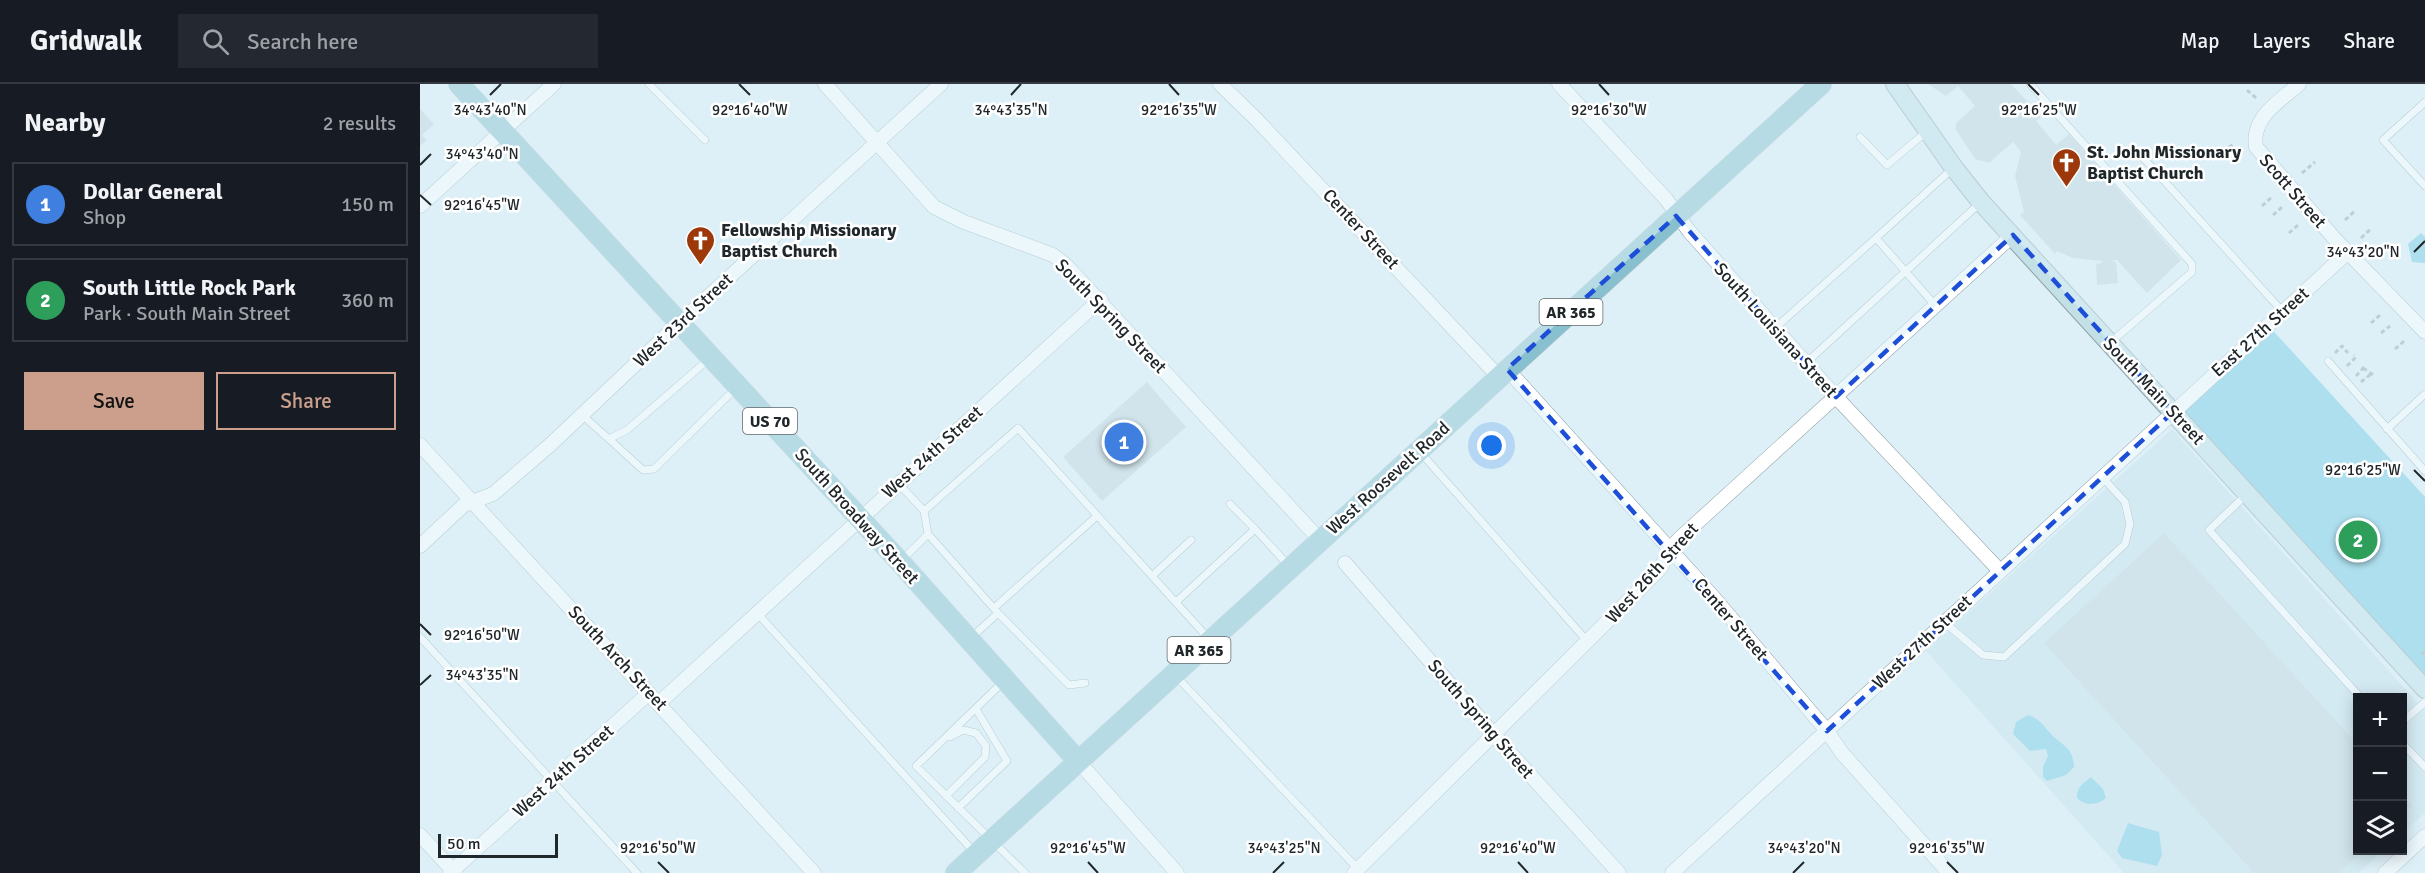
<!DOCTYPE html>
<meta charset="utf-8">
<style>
:root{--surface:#171b24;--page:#242831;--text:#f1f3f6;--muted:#9ea1a6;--line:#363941;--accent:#cb9f8c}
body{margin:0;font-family:Signika,sans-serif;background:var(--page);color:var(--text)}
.controls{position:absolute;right:18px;bottom:18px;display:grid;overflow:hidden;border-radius:0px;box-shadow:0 3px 15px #0003}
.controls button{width:54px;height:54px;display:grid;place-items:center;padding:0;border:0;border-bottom:2px solid var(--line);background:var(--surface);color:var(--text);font:30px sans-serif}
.scale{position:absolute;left:18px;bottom:15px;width:120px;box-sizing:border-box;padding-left:6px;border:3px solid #20272a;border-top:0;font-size:16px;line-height:21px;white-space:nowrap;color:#20272a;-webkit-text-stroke:4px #fff;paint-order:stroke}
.you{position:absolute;left:1072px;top:362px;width:21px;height:21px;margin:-15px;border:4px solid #fff;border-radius:50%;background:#1a73e8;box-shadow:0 0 0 9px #1a73e833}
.badge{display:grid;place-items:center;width:39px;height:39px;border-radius:50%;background:var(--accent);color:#fff;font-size:20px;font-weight:700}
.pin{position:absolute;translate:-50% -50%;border:3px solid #fff;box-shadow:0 2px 6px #0006}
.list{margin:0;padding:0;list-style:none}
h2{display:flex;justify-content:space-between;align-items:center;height:78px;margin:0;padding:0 24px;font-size:26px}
h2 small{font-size:20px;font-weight:400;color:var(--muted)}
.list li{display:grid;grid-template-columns:39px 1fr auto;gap:18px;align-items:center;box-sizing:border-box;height:84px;margin:0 12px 12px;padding:0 12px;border:2px solid var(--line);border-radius:0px}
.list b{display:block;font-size:22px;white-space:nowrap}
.list p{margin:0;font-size:20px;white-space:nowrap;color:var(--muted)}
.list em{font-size:20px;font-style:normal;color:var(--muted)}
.actions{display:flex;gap:12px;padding:18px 24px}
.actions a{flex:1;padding:14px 0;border:2px solid var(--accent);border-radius:0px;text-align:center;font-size:21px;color:var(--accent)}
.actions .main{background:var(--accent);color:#111}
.icon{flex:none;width:33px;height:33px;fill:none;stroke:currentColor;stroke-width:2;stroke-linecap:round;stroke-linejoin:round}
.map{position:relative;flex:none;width:2005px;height:789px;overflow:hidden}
header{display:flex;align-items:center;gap:36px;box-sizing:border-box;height:84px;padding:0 30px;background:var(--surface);border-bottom:2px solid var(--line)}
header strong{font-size:28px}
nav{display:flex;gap:33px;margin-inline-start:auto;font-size:21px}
.search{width:420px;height:54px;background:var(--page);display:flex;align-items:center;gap:15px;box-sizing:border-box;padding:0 21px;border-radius:0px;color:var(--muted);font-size:22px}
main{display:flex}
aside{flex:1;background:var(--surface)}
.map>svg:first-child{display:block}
.built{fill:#c9e3ec}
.green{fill:#76c9e2}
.building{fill:#c3d6dc}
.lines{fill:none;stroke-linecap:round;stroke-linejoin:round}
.lane-casing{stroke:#8fa0a6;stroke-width:8}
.street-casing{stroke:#8fa0a6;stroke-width:15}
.secondary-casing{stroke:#8fa0a6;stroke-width:20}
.primary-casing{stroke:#cecfd0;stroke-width:22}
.path{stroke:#98a6ac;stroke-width:3;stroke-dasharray:4.5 3;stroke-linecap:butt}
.lane{stroke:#fff;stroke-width:7}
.street{stroke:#fff;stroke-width:14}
.secondary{stroke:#c4e0e7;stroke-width:18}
.primary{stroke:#89c0cf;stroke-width:21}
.marked{fill:none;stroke:#1d4ed8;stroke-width:4.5;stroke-dasharray:12 8;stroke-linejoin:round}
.ticks{fill:none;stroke:#20272a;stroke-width:2}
.labels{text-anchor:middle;stroke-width:5;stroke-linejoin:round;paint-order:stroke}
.shield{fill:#fff;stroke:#63686a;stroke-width:1.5}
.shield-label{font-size:16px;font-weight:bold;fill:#20272a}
.poi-label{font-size:18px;font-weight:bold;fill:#20272a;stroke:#fff;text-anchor:start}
.street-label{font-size:18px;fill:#20272a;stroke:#fff}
.ticks-label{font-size:15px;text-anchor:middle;fill:#20272a;stroke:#fff;stroke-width:5;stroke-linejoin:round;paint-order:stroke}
</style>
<header>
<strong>Gridwalk</strong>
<div class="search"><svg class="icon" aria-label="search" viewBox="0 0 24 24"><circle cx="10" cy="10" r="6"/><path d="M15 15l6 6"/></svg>Search here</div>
<nav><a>Map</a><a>Layers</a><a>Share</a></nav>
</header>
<main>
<aside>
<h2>Nearby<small>2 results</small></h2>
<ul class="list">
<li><span class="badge" style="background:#3f7fe0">1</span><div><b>Dollar General</b><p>Shop</p></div><em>150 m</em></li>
<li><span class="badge" style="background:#2e9e5b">2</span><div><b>South Little Rock Park</b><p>Park · South Main Street</p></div><em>360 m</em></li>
</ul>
<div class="actions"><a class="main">Save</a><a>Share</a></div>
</aside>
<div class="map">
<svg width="2005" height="789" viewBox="0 0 2005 789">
<rect width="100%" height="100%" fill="#ddf0f7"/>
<path class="built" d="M1752 345 2005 627V729L1983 749 1982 614H1938V766L1963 767 1938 789H1704L1506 567Z"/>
<path class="green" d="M2001 149 2005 153V179L1992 178 1988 160Z
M1848 241 2005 413V605L1753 328Z
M1608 631C1619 634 1623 641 1630 649 1642 662 1653 662 1654 683L1646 691 1627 697 1623 693V683L1628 672 1626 665 1610 667 1593 650 1596 638Z
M1671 693 1683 705 1686 714C1677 721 1666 723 1657 714 1656 703 1664 699 1671 693Z
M1708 739 1739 748 1742 771 1737 782 1702 774 1697 767Z"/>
<path class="building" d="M1508 0H1591L1620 31V34L1616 37 1636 61 1649 50 1761 176 1727 209 1697 176 1690 177 1696 178 1698 199 1677 201 1676 180 1682 179V177L1653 174 1637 167 1635 170 1600 131 1604 128 1595 92 1601 68 1593 58 1569 79 1555 75 1536 46V39L1555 22 1538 2 1526 12Z
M0 25 14 40 2 51 7 56 0 62Z
M727 298 766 343 682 417 643 373Z
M1744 449 1938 661V766H1944L1919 789H1834L1624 559Z
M1982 710 1993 722 1982 731Z"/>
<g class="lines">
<defs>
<path id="lane" d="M229 0 285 56
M1610 0 1772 180V188L1691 258
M2005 18 1963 56 2005 102
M1440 53 1467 81 1506 48
M1718 68 1863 228
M1515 221 1456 154 1532 85
M1355 244 1456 154
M1908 277 2005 387
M1386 279 1560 119
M162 331 189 355 207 346 289 275
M1967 345 2005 310
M189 355 223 386 234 385 315 305
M1001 369 1168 558
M478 399 504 427 598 344 789 555
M1827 410 1789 446 1941 614
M810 420 835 445
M504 427 508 450
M482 476 508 450 578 529
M732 492 771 456
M756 518 835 445 870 483
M574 524 677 432
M337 529 555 769
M1524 538 1563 571 1584 573 1705 460 1710 440 1705 418 1682 393
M0 553 217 789
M551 554 578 529 649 601 665 599
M755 591 938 785
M583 598 496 682 605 789
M1982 638 2005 618
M1982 659 2005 683
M526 712 565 673 566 662 556 649 543 646 530 653
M538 724 587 677 556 625"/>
<path id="street" d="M405 0 514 123 544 138 633 171 646 181 899 455
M800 0 835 34 1079 293
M1139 0 1246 115 1269 147 1416 313 1580 487
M1879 0C1859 18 1831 33 1836 63L1914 154 2005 248
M0 122 134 0
M1087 285 1295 515 1407 647 1422 669 1529 789
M0 361 394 789
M0 462 44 421 73 410 130 361 258 240 521 0
M925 479 1074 651 1199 789
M239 619 681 215
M658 677 757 789
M0 751 35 789
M30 789 229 609
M934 789 1240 485 1250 465 1259 455 1593 151
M1252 789 1928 168
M1965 789 2005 752"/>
<path id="secondary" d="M1475 0 1534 84 1561 118 2005 605"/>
<path id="primary" d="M39 0 480 478 658 677
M536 789 1401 0"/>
</defs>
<use href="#lane" class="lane-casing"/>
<use href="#street" class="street-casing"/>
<use href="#secondary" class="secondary-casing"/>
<use href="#primary" class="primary-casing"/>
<path class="path" d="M1827 6 1836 14
M1798 74 1814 59
M1882 89 1895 78
M1842 122 1852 113
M1853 131 1862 123
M1925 136 1936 126
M1869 149 1878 141
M1941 154 1952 144
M1951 239 1960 231
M1961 249 1970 242
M1975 265 1984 257
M1915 269 1922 262 1928 269
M1927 282 1936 273 1934 271
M1943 284 1955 292
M1936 292 1945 282
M1941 298 1951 290
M2001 569H2005"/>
<use href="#lane" class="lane"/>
<use href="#street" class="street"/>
<use href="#secondary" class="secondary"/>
<use href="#primary" class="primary"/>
</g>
<path d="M0 0H2005V789H0ZM1256 132 1416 313 1593 151 1753 328 1407 647 1087 285Z" fill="#ddf0f7" fill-opacity=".55" fill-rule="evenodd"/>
<path class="marked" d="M1256 132 1416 313 1593 151 1753 328 1407 647 1087 285Z"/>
<path class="ticks" d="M319 0 330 11M749 0 759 11M1179 0 1189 11M1608 0 1619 11M70 11 81 0M591 11 601 0M0 81 11 70M0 111 11 121M1994 168 2005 157M1994 386 2005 397M0 540 11 551M0 601 11 591M238 778 249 789M668 778 678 789M1098 778 1108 789M1527 778 1538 789M853 789 864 778M1373 789 1384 778"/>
<defs>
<symbol id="church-pin" viewBox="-11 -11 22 30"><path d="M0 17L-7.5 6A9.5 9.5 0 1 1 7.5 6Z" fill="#9d380b" stroke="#fff"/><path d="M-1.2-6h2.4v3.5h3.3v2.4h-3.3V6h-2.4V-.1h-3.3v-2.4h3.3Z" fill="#fff"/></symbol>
</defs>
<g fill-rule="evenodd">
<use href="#church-pin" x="1630" y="62" width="33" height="45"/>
<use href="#church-pin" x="264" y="140" width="33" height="45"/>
</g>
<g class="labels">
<g class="shield">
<rect x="1119.5" y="215" width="63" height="26" rx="4.5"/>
<rect x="323" y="324" width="54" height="26" rx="4.5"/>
<rect x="747.5" y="553" width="63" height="26" rx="4.5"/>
</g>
<g class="shield-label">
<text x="1151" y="234">AR 365</text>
<text x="350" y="343">US 70</text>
<text x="779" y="572">AR 365</text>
</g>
<g class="poi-label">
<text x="1667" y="74">St. John Missionary<tspan x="1667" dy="21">Baptist Church</tspan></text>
<text x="301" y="152">Fellowship Missionary<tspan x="301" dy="21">Baptist Church</tspan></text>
</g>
<g class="street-label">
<text transform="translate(1873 107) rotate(49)" y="6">Scott Street</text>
<text transform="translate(941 145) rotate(47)" y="6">Center Street</text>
<text transform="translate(691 232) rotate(46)" y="6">South Spring Street</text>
<text transform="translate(263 236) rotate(-43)" y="6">West 23rd Street</text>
<text transform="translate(1356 246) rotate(48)" y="6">South Louisiana Street</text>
<text transform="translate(1840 248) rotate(-42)" y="6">East 27th Street</text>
<text transform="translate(1734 307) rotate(47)" y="6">South Main Street</text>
<text transform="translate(512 368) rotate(-42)" y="6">West 24th Street</text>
<text transform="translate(968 394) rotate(-42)" y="6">West Roosevelt Road</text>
<text transform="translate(437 432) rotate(48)" y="6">South Broadway Street</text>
<text transform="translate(1232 489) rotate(-48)" y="6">West 26th Street</text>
<text transform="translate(1311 535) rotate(49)" y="6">Center Street</text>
<text transform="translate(1502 558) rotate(-43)" y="6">West 27th Street</text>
<text transform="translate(198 574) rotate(47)" y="6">South Arch Street</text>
<text transform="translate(1061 635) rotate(49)" y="6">South Spring Street</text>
<text transform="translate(143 687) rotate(-42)" y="6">West 24th Street</text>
</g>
</g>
<g class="ticks-label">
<text x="70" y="31">34°43'40"N</text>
<text x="330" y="31">92°16'40"W</text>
<text x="759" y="31">92°16'35"W</text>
<text x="1189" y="31">92°16'30"W</text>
<text x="1619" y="31">92°16'25"W</text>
<text x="591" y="31">34°43'35"N</text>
<text x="62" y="75">34°43'40"N</text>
<text x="62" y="126">92°16'45"W</text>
<text x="1943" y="173">34°43'20"N</text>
<text x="1943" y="391">92°16'25"W</text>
<text x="62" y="556">92°16'50"W</text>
<text x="62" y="596">34°43'35"N</text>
<text x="864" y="769">34°43'25"N</text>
<text x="1384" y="769">34°43'20"N</text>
<text x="238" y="769">92°16'50"W</text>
<text x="668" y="769">92°16'45"W</text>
<text x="1098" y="769">92°16'40"W</text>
<text x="1527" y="769">92°16'35"W</text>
</g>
</svg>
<div class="controls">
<button>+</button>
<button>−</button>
<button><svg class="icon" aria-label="layers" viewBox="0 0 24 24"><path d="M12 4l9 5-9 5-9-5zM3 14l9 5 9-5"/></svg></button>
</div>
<div class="scale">50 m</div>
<div class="you"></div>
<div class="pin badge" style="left:704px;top:358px;background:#3f7fe0">1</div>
<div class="pin badge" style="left:1938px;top:456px;background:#2e9e5b">2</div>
</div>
</main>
